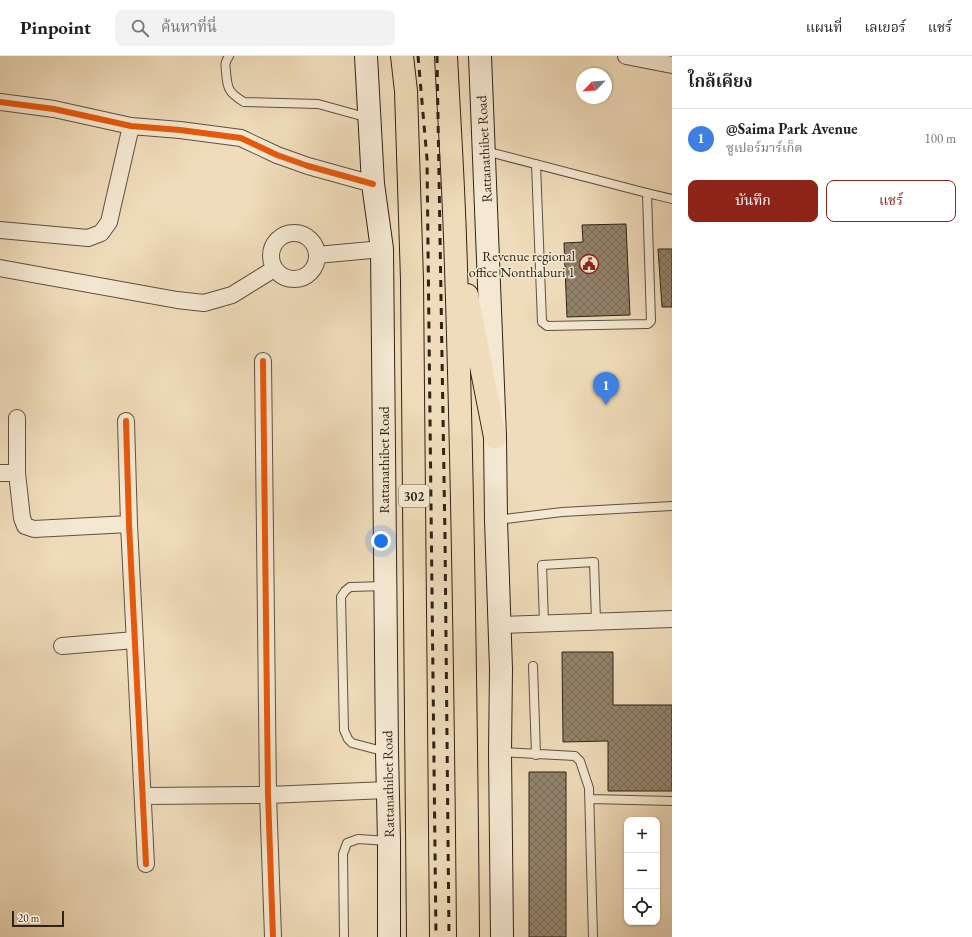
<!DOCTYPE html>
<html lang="th">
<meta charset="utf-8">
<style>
:root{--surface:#fff;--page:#f2f2f2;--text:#202124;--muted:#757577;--line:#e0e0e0;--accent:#8f2418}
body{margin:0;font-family:"EB Garamond","Noto Serif Thai",serif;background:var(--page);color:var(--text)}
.controls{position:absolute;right:12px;bottom:12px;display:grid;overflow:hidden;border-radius:8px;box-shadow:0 1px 3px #0004}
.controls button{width:36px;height:36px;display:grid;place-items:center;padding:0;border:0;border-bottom:1px solid var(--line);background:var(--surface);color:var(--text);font:20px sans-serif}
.compass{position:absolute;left:576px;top:12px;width:36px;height:36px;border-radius:50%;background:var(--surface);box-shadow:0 1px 3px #0004;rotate:245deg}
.scale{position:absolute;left:12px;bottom:10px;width:52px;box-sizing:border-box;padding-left:4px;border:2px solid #2f2318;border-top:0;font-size:11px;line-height:14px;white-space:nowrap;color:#2f2318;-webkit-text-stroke:3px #f5e8d2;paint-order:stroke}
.you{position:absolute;left:381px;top:485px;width:14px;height:14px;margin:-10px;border:3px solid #fff;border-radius:50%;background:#1a73e8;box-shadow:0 0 0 6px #1a73e833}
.badge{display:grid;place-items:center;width:26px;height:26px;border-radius:50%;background:var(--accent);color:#fff;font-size:13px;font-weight:700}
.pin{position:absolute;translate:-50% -33px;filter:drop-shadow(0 1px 2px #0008)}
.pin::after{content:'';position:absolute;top:21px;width:14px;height:12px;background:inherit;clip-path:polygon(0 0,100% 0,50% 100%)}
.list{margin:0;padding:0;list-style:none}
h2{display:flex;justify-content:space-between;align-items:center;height:52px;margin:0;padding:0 16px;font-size:17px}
h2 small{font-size:13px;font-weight:400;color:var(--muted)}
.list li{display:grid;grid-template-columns:26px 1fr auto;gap:12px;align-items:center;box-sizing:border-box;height:60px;padding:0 16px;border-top:1px solid var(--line)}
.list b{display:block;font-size:15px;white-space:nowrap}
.list p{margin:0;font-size:13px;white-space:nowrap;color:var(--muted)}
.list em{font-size:13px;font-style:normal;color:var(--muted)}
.actions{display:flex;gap:8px;padding:12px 16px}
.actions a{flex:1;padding:9px 0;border:1px solid var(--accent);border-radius:8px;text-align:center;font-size:14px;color:var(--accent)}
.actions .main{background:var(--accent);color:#fff}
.icon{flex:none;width:22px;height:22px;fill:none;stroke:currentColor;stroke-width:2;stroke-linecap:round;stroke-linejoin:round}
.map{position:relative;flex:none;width:672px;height:881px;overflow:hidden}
header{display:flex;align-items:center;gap:24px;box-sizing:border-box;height:56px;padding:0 20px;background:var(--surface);border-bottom:1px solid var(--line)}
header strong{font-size:19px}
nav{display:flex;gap:22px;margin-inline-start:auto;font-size:14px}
.search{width:280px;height:36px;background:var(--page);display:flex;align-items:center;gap:10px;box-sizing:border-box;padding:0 14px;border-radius:8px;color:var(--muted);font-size:15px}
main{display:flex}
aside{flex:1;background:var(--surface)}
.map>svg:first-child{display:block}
.building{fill:url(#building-cross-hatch);stroke:#2f2318}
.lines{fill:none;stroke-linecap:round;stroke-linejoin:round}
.service-casing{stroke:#5f5140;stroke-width:10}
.minor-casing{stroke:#5f5140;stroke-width:18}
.secondary-casing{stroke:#2f2318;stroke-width:24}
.primary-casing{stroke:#2f2318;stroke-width:24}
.service{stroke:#f5e8d2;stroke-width:8}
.minor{stroke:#f5e8d2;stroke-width:16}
.secondary{stroke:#f5e8d2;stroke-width:22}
.primary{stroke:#f0dcba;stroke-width:22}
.rail{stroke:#2f2318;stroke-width:3;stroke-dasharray:7 7;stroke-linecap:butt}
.cycleway-casing{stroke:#f5e8d2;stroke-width:8}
.cycleway{stroke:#e8590c;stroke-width:6}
.labels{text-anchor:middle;stroke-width:3;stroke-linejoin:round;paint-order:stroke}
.shield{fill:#f5e8d2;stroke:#6a5e50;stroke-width:1}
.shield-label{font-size:13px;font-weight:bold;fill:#2f2318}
.street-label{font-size:14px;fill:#2f2318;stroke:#f5e8d2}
.poi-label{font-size:14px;fill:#2f2318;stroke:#f5e8d2;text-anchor:end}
</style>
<header>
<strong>Pinpoint</strong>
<div class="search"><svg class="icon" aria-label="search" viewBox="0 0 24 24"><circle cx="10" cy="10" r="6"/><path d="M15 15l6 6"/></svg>ค้นหาที่นี่</div>
<nav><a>แผนที่</a><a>เลเยอร์</a><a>แชร์</a></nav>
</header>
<main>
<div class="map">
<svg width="672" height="881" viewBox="0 0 672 881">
<defs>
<pattern id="building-cross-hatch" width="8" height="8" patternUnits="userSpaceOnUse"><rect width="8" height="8" fill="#93836c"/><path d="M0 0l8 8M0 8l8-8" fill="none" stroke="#786b58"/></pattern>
</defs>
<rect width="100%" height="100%" fill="#f0dcba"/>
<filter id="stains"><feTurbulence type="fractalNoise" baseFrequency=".005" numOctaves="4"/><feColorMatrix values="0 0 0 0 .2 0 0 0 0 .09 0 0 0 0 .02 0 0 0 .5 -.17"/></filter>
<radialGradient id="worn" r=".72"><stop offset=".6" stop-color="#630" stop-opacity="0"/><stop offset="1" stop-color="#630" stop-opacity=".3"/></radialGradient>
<path class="building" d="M626 168 630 259 567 261 564 187 583 186 582 169Z
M658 193H672V251H662Z
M562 596H613V649H672V735H608V685L563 686Z
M529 716H566V881H529Z"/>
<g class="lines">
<defs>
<path id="service" d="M229 0C225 6 225 9 226 15 227 33 229 37 244 46L318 48 369 62
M485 95 647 137 672 143
M536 108 542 266 547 270 648 268 651 265 647 137
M497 464 562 456 672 450
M385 530 350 531 345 535 341 541 344 674 348 683 352 687 386 696
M544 567 542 509 594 506 596 565
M533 610 536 699
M501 696 575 700 580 705 589 732 593 881
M590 743 672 745
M344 881 343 798 347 787 358 783 389 785"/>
<path id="minor" d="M626 0 672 9
M0 46 54 53 131 70 180 74 241 82 277 99 308 110 373 128
M0 174 88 182 101 177 109 166 131 70
M271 200a23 23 0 1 1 46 0a23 23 0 1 1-46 0Z
M317 199 382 193
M0 212 177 244 204 247 232 239 274 213
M263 305 268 739 273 881
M17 362V417L22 462 25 470 34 473 129 468
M126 365 129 468 146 808
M0 417H17
M500 569 672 563
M62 590 135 584
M143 740 268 739 387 734"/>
<path id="secondary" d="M366 0 373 128 382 193 387 696 389 785V881
M480 0 495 381 496 464 501 613 500 696 502 881"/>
<path id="primary" d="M402 0 406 35 412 224 418 881
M446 0C449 60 453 121 455 181 463 415 466 648 468 881
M467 239 495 381"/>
</defs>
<use href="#service" class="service-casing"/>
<use href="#minor" class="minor-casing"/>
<use href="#secondary" class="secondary-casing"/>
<use href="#primary" class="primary-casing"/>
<use href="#service" class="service"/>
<use href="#minor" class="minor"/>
<use href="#secondary" class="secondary"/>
<use href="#primary" class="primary"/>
<path class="rail" d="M418 0 427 103 436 881
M437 0 445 481 449 881"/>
<defs>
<path id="cycleway" d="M0 46 54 53 131 70 180 74 241 82 277 99 308 110 373 128
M263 305 268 739 273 881
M126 365 129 468 146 808"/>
</defs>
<use href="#cycleway" class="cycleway-casing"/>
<use href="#cycleway" class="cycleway"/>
</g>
<defs>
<symbol id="civic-ring" viewBox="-11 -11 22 22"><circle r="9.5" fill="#f5e8d2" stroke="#8f2418" stroke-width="1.5"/><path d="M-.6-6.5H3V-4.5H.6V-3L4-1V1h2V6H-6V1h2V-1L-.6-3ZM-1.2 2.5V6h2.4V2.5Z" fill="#8f2418"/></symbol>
</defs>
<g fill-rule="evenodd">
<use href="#civic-ring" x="578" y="197" width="22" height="22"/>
</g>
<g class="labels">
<rect class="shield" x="399" y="429" width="30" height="22" rx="3"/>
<g class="shield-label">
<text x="414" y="445">302</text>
</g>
<g class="street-label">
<text transform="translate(484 93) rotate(-93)" y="5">Rattanathibet Road</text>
<text transform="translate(384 404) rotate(-90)" y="5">Rattanathibet Road</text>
<text transform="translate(388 728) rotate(-91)" y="5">Rattanathibet Road</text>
</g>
<g class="poi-label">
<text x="575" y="205">Revenue regional<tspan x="575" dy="16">office Nonthaburi 1</tspan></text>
</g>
</g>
<rect width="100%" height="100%" filter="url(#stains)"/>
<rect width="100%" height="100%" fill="url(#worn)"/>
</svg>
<div class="controls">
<button>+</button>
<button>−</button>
<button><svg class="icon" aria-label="locate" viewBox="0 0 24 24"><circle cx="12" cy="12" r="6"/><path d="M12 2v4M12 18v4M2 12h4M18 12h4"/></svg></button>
</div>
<svg class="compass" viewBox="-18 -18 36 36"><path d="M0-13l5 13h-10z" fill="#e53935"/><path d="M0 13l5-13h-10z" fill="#757577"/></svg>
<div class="scale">20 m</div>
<div class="you"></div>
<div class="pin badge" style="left:606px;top:349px;background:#3f7fe0">1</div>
</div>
<aside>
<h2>ใกล้เคียง<small></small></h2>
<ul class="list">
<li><span class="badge" style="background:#3f7fe0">1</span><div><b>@Saima Park Avenue</b><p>ซูเปอร์มาร์เก็ต</p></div><em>100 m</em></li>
</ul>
<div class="actions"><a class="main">บันทึก</a><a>แชร์</a></div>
</aside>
</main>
